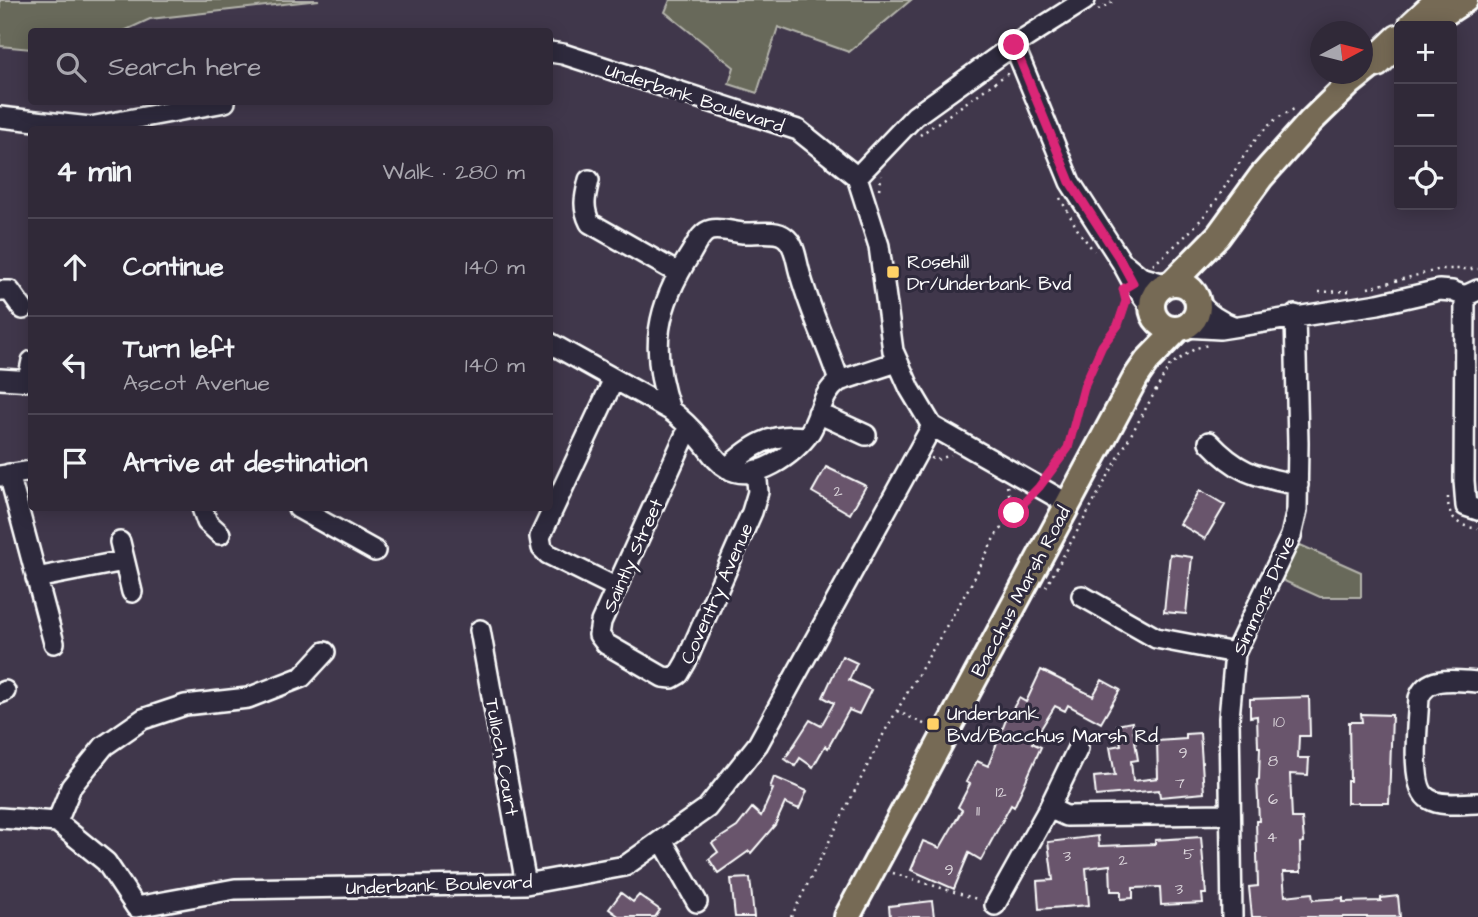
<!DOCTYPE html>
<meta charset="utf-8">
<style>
:root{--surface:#302938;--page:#383140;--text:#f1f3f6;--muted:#a8a6ae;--line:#4b4553}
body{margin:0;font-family:"Architects Daughter",sans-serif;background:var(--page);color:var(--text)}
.controls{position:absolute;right:21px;top:21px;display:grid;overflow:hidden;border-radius:7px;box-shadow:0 4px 18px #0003}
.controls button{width:63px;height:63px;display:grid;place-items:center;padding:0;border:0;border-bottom:2px solid var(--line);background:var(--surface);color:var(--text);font:35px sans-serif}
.compass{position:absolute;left:1310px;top:21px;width:63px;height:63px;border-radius:50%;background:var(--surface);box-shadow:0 4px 18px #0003;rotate:83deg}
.stop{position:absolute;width:21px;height:21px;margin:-16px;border:5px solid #db2777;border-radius:50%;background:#fff}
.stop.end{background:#db2777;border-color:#fff;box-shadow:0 2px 7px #0008}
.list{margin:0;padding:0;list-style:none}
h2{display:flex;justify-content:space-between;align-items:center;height:91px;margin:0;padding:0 28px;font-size:30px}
h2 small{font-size:23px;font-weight:400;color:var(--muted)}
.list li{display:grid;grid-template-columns:46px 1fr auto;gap:21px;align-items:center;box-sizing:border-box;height:98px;padding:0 28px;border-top:2px solid var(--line)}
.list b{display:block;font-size:26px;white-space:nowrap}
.list p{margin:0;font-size:23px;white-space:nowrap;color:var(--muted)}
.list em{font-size:23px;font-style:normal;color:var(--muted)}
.icon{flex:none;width:38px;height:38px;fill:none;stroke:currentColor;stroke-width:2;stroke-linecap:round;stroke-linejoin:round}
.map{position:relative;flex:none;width:1478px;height:917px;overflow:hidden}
.search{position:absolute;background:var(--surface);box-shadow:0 4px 18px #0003;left:28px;top:28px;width:525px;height:77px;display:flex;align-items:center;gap:18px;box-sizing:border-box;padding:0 24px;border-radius:7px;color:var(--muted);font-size:26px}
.panel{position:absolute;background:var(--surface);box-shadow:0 4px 18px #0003;left:28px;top:126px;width:525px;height:385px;border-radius:7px}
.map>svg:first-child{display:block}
.green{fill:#68695a;stroke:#b4b4ac;stroke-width:2}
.building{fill:#69556c;stroke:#fff;stroke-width:2}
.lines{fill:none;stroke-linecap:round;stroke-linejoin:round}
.minor-casing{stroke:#fff;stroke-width:24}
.major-casing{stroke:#fff;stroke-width:30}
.highway-casing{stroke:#fff;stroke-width:35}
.path{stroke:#fff;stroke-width:2.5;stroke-dasharray:2 5;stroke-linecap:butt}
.minor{stroke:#2f2a3d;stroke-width:19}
.major{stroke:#766a54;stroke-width:24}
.highway{stroke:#766a54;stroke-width:30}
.route{stroke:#db2777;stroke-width:9}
.poi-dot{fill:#ffd166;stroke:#2f2a3d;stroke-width:2.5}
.labels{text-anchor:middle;stroke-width:6;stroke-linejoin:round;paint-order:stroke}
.number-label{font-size:16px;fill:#dad4da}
.street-label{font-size:19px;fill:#fff;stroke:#2f2a3d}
.poi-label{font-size:19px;fill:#fff;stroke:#2f2a3d;text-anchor:start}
</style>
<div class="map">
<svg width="1478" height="917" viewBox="0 0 1478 917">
<rect width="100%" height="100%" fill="#40374b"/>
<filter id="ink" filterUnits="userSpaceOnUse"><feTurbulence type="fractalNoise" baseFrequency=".0143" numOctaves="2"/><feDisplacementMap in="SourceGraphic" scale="14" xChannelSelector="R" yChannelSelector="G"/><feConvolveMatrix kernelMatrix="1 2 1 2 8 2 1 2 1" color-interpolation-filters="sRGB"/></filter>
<g filter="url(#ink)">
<path class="green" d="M0 0H319L150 19 124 31 32 32 31 49 0 46Z
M670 0H911L849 52 778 27 757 93 729 84 734 67 665 12Z
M1298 544 1361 572V597H1320L1282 580Z"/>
<path class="building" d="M826 467 866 486 850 514 812 492Z
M1200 490 1225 505 1205 539 1180 524Z
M1170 554 1192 557 1186 614 1164 612Z
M842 656 857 663 849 680 871 690 859 714 849 710 828 748 825 746 813 767 800 758 795 766 785 759 810 720 821 726 834 703 823 697Z
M1041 670 1093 696 1102 680 1120 690 1101 723 1068 705 1065 711 1055 706 1032 743 1041 747 1014 807 1011 805 981 860 969 853 954 889 911 870 923 841 940 848 962 810 958 807 970 784 966 782 977 761 988 766 1006 720 1019 698 1026 702Z
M1309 697 1310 736H1299L1298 758H1309L1308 775 1290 774 1292 818H1302L1304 842 1300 843 1301 872H1283L1285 896 1312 893 1313 900 1343 898V902L1381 901V898L1398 896 1400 917H1252L1249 887 1258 886 1256 821H1259L1257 780 1259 779 1260 747H1258L1257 716 1250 717V699Z
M1361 714 1392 715 1389 803H1347V781H1350L1349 722H1362Z
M1132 722 1138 760 1131 761 1133 781 1158 778 1157 741 1186 739V734L1200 733 1204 793 1160 797 1159 790 1096 796 1094 777 1115 775 1110 747 1121 745 1117 725Z
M774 777 807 791 799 809 785 803 775 825 751 853 749 851 718 873 709 859 718 852 712 843 737 827 752 808 761 816 773 789 770 788Z
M1098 836 1099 846 1155 844V840L1201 837 1206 894H1202L1203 903 1161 905 1160 887 1133 888V898L1121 899V891H1111L1110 865 1086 868 1089 905 1039 909 1037 881 1053 880 1048 842Z
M750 878 754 917H735L731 879Z
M621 893 633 902 639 895 660 910 655 917H620L609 909Z
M932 901 934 917H890L889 906Z"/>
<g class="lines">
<defs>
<path id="minor" d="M1014 45 1070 182 1121 261 1133 283 1152 309
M550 52 563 54 798 130 857 177 879 246 893 351 910 389 932 426 1067 503
M0 117 90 127 225 102
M857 177 915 116 1014 45 1085 0
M589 180C585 197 582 207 590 223L678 273
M1125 264 1141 277 1165 284
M0 291H10L23 309
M1465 296 1464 481 1466 506 1478 510
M1198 302C1209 314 1218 321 1233 326
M1185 327 1220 329 1378 304 1439 290 1452 291 1465 296 1478 290
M550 343 670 410C682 419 691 428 701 440 709 449 716 462 727 468 754 484 795 454 810 432 821 414 821 394 839 381L897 362
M0 379 32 381
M614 379 540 537 542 548 548 554 617 588
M28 380 32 361
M670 410C649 349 656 307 691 253 696 245 701 232 711 230 720 228 734 232 743 233 756 234 775 229 785 237 795 244 796 259 799 270 809 309 827 344 839 381
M818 413 866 435
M691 429 685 436 601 622 599 635 606 644 663 677 672 678 679 674 686 662 752 512 758 492 756 470
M1209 442C1239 474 1256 476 1298 485
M727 468C752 445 770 433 805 437
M9 474 54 643
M0 476 32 471
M202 508 207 522 220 534
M298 508 375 551
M120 542 132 592
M36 578 124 561
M1082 596 1156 638 1235 653
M480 630 526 884
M1478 682C1458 681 1427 674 1419 698 1418 719 1409 789 1429 799 1442 807 1463 803 1478 803
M0 693 5 691
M1049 808 1066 816 1229 814
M0 818 57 822 106 862 136 907 235 889 526 884 625 866 707 808 758 744 932 426
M57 822 71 787 104 746 143 719 185 705 248 698 302 677 325 652
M662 840 697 902
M995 905 1049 808 1078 748
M1232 917 1229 718 1235 653 1291 536 1297 510 1298 443 1295 315"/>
<path id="major" d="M1427 25 1465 0
M1173 282 1218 236 1261 177 1311 121 1350 83 1390 51
M1152 306a23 23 0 1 1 46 0a23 23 0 1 1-46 0Z
M847 917 1136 377 1147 361 1178 329"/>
<path id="highway" d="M1414 26 1442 0
M1376 62 1399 40"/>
</defs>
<use href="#minor" class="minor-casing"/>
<use href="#major" class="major-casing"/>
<use href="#highway" class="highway-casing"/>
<path class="path" d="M1098 10 1116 0
M920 135 1007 74 1008 77
M879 189 882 175
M1060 198 1079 232 1094 251
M1153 265C1170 250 1189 234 1204 216 1234 182 1252 122 1298 108
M1368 288 1441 269H1478
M1319 292 1352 291
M931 458 936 460 951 455
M1049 474 1068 448 1085 384 1102 346 1118 325 1126 300
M1007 486 1014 513
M1448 497C1447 516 1458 528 1478 528
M1046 587 1170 365 1196 348 1208 345
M897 711 928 726
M893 873 980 900
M791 917 885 731 974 579 995 536 1029 498"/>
<use href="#minor" class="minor"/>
<use href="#major" class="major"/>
<use href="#highway" class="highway"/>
</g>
</g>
<g class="lines" filter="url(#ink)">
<path class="route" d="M1014 45 1070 182 1121 261 1133 283 1123 289 1126 301 1118 325 1102 346 1085 384 1068 448 1039 487 1014 513"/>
</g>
<g class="poi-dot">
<rect x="886" y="265" width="14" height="14" rx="3.5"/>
<rect x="926" y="717" width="14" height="14" rx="3.5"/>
</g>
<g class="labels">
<g class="number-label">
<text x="838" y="496">2</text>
<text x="1279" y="727">10</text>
<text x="1183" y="758">9</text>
<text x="1273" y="766">8</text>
<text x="1180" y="788">7</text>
<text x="1001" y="797">12</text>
<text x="1273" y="804">6</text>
<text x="978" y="816">11</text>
<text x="1272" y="842">4</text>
<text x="1189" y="859">5</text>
<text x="1067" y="861">3</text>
<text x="1123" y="865">2</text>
<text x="949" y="875">9</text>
<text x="1179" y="894">3</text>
</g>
<g class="street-label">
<text transform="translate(695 97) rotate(18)" y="7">Underbank Boulevard</text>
<text transform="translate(632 555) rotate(-66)" y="7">Saintly Street</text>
<text transform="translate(1020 591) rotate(-62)" y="7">Bacchus Marsh Road</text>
<text transform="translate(716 593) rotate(-66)" y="7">Coventry Avenue</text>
<text transform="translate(1263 595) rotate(-66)" y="7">Simmons Drive</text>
<text transform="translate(503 757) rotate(80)" y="7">Tulloch Court</text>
<text transform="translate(439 884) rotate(-2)" y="7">Underbank Boulevard</text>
</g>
<g class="poi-label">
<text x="907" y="268">Rosehill<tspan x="907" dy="22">Dr/Underbank Bvd</tspan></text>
<text x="947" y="720">Underbank<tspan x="947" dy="22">Bvd/Bacchus Marsh Rd</tspan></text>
</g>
</g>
</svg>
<div class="controls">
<button>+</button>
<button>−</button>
<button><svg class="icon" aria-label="locate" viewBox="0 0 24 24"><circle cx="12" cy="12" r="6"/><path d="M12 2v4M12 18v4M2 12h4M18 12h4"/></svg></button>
</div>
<svg class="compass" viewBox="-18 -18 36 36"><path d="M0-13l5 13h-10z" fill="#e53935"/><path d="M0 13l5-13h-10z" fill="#a8a6ae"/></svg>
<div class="stop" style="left:1014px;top:513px"></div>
<div class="stop end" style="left:1014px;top:45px"></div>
<div class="search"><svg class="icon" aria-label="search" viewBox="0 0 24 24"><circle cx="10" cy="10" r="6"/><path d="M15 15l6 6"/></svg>Search here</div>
<section class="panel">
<h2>4 min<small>Walk · 280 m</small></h2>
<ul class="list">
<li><svg class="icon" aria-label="ahead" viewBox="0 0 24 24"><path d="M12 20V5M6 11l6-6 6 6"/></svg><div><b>Continue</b></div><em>140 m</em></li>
<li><svg class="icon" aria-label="left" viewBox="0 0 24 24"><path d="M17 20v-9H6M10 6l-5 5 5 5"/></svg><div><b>Turn left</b><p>Ascot Avenue</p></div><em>140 m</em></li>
<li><svg class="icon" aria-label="arrive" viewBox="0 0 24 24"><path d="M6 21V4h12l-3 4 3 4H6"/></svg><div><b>Arrive at destination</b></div></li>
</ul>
</section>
</div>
